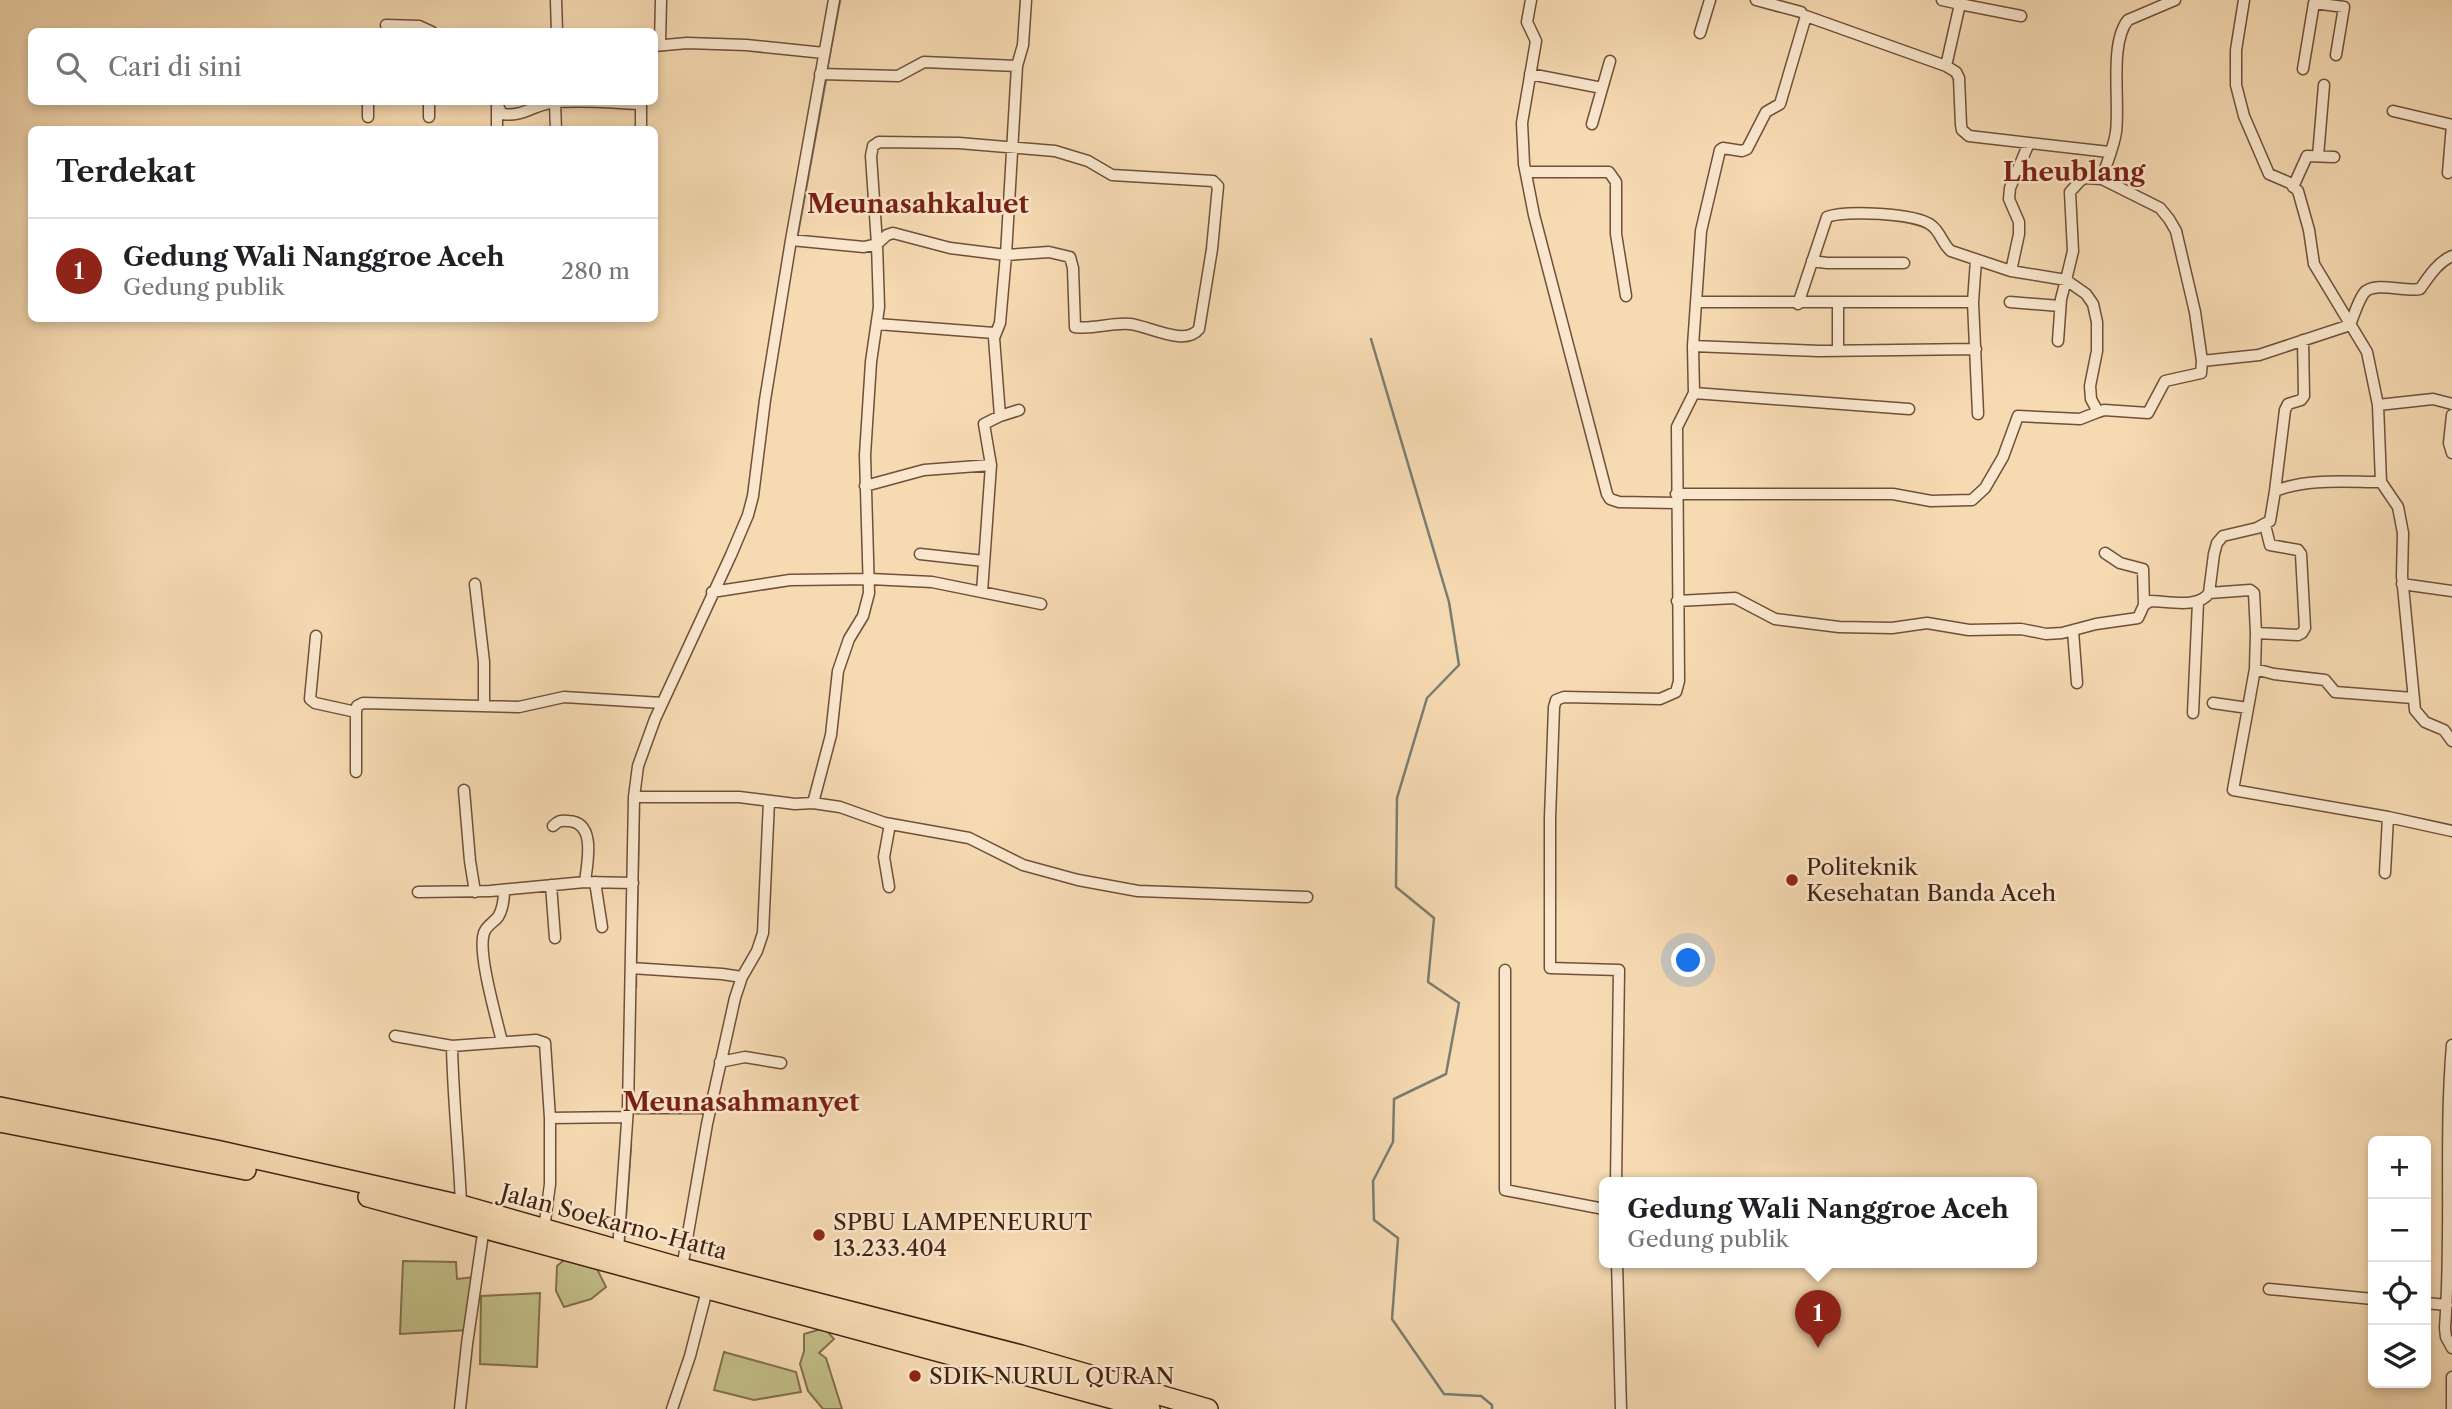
<!DOCTYPE html>
<html lang="id">
<meta charset="utf-8">
<style>
:root{--surface:#fff;--page:#f2f2f2;--text:#202124;--muted:#757577;--line:#e0e0e0;--accent:#8f2418}
body{margin:0;font-family:"Libre Caslon Text",serif;background:var(--page);color:var(--text)}
.controls{position:absolute;right:21px;bottom:21px;display:grid;overflow:hidden;border-radius:10px;box-shadow:0 4px 10px #0003}
.controls button{width:63px;height:63px;display:grid;place-items:center;padding:0;border:0;border-bottom:2px solid var(--line);background:var(--surface);color:var(--text);font:35px sans-serif}
.you{position:absolute;left:1689px;top:961px;width:24px;height:24px;margin:-18px;border:5px solid #fff;border-radius:50%;background:#1a73e8;box-shadow:0 0 0 10px #1a73e833}
.badge{display:grid;place-items:center;width:46px;height:46px;border-radius:50%;background:var(--accent);color:#fff;font-size:23px;font-weight:700}
.pin{position:absolute;translate:-50% -58px;filter:drop-shadow(0 2px 4px #0008)}
.pin::after{content:'';position:absolute;top:37px;width:24px;height:21px;background:inherit;clip-path:polygon(0 0,100% 0,50% 100%)}
.popup{position:absolute;left:1599px;top:1177px;width:438px;height:91px;box-sizing:border-box;display:grid;place-content:center;border-radius:10px;background:var(--surface);filter:drop-shadow(0 2px 5px #0005);font-size:23px;white-space:nowrap;color:var(--muted)}
.popup b{font-size:26px;color:var(--text)}
.popup::after{content:'';position:absolute;left:50%;top:100%;margin-left:-14px;border:14px solid transparent;border-top-color:var(--surface)}
.list{margin:0;padding:0;list-style:none}
h2{display:flex;justify-content:space-between;align-items:center;height:91px;margin:0;padding:0 28px;font-size:30px}
h2 small{font-size:23px;font-weight:400;color:var(--muted)}
.list li{display:grid;grid-template-columns:46px 1fr auto;gap:21px;align-items:center;box-sizing:border-box;height:105px;padding:0 28px;border-top:2px solid var(--line)}
.list b{display:block;font-size:26px;white-space:nowrap}
.list p{margin:0;font-size:23px;white-space:nowrap;color:var(--muted)}
.list em{font-size:23px;font-style:normal;color:var(--muted)}
.icon{flex:none;width:38px;height:38px;fill:none;stroke:currentColor;stroke-width:2;stroke-linecap:round;stroke-linejoin:round}
.map{position:relative;flex:none;width:2452px;height:1409px;overflow:hidden}
.search{position:absolute;background:var(--surface);box-shadow:0 4px 10px #0003;left:28px;top:28px;width:630px;height:77px;display:flex;align-items:center;gap:18px;box-sizing:border-box;padding:0 24px;border-radius:10px;color:var(--muted);font-size:26px}
.panel{position:absolute;background:var(--surface);box-shadow:0 4px 10px #0003;left:28px;top:126px;width:630px;height:196px;border-radius:10px}
.map>svg:first-child{display:block}
.green{fill:#c2be88;stroke:#83704e;stroke-width:2}
.lines{fill:none;stroke-linecap:round;stroke-linejoin:round}
.stream{stroke:#797d72;stroke-width:2.5}
.street-casing{stroke:#704f3b;stroke-width:13}
.highway-casing{stroke:#442113;stroke-width:22}
.street{stroke:#f9e7cd;stroke-width:10}
.highway{stroke:#f6dab2;stroke-width:19}
.poi-dot{fill:#8f2418;stroke:#f9e7cd;stroke-width:2.5}
.labels{text-anchor:middle;stroke-width:5;stroke-linejoin:round;paint-order:stroke}
.poi-label{font-size:23px;fill:#442113;stroke:#f9e7cd;text-anchor:start}
.street-label{font-size:23px;fill:#442113;stroke:#f9e7cd}
.quarter-label{font-size:26px;font-weight:bold;fill:#7a1f14;stroke:#f9e7cd}
</style>
<div class="map">
<svg width="2452" height="1409" viewBox="0 0 2452 1409">
<rect width="100%" height="100%" fill="#f6dab2"/>
<filter id="stains"><feTurbulence type="fractalNoise" baseFrequency=".00286" numOctaves="4"/><feColorMatrix values="0 0 0 0 .2 0 0 0 0 .09 0 0 0 0 .02 0 0 0 .5 -.17"/></filter>
<radialGradient id="worn" r=".72"><stop offset=".6" stop-color="#630" stop-opacity="0"/><stop offset="1" stop-color="#630" stop-opacity=".3"/></radialGradient>
<path class="green" d="M564 1260 597 1269 606 1287 591 1299 564 1307 556 1291 557 1266Z
M403 1261 456 1262 457 1279 476 1277 469 1330 400 1334Z
M540 1293 537 1367 480 1364 481 1296Z
M821 1329 827 1331 834 1339 819 1353 826 1358 842 1409H823L808 1391 800 1364 804 1351V1334Z
M724 1352 796 1372 801 1392 754 1400 714 1390Z"/>
<g class="lines">
<path class="stream" d="M827 69 840 0
M797 238 826 79
M1371 339 1449 602 1459 665 1427 698 1397 798 1396 887 1434 918 1428 982 1459 1003 1446 1074 1394 1099 1393 1142 1373 1181 1374 1220 1398 1238 1392 1319 1444 1394 1481 1396 1492 1405V1409
M636 966 639 809
M636 987V973
M624 1242 631 1144"/>
<defs>
<path id="street" d="M556 0 557 32
M1531 0 1527 22 1536 41 1522 123 1524 164 1534 215 1607 494 1610 499 1619 502 1676 503
M1756 0 1801 12
M1942 0 1960 4
M2244 0 2236 50V85L2244 116 2269 174 2290 183 2298 191 2309 230 2314 264 2367 352 2378 405 2381 482 2398 507 2403 533 2402 576 2415 710 2425 722 2444 730 2452 741
M386 25 419 26 432 32
M1700 33 1710 0
M660 44 661 0
M654 46 687 43 746 45 824 53
M1017 66 1023 45 1026 0
M1946 66 1960 4 2021 16
M2303 69 2314 3 2344 7 2336 55
M820 74 898 76 924 62 1017 66 1006 255 1000 323 994 338 1000 416
M1530 74 1602 88
M496 102 502 114C523 117 532 106 550 103 575 99 615 103 641 104L640 102
M555 103 556 130
M641 104V130
M2393 111 2452 125
M368 117V102
M429 117V102
M1592 124 1610 61
M497 130V107
M2318 156 2324 85
M1526 172H1609L1616 182V234L1626 296
M2448 173 2452 125
M2085 178 2102 179 2160 208 2169 219 2176 231 2195 312 2202 361 2201 373 2165 381 2148 413 2104 410 2098 412 2091 399 2090 386 2097 351V322L2093 304 2086 294 2066 280 2073 251 2070 192 2080 181Z
M2102 179C2106 164 2114 147 2116 132 2120 102 2109 43 2128 20L2175 0
M2293 187 2307 156 2334 157
M791 240 864 247 877 244 871 156 873 146 879 142 959 143 1055 151 1088 161 1112 175 1213 181 1218 186 1212 249 1199 329C1185 347 1149 326 1130 324 1112 322 1093 330 1075 327L1073 268 1070 257 1049 252 1006 255 950 248 893 233 887 235 877 244 879 307 871 362 865 455 869 593 863 616 849 639 838 671 831 735 813 803
M1976 260 1973 302 1978 414
M1812 261 1827 263H1904
M2011 271 2019 234V222L2009 199 2010 188 2029 143
M1696 302H1973
M2010 302 2060 306
M1798 304 1827 217C1845 210 1915 213 1931 225 1941 232 1942 244 1951 251L2011 271 2066 280 2061 299 2058 341
M877 324 994 333
M1693 346 1819 351 1976 349
M1838 350V304
M2202 361 2259 355 2350 325C2354 315 2358 301 2364 293 2374 281 2405 292 2420 289 2429 276 2438 262 2452 256
M1694 393 1909 409
M2378 405 2433 399 2452 404
M2452 415 2449 443 2452 453
M991 465 984 424 1000 416 1019 410
M865 486 924 470 991 465 982 592
M2275 491 2285 410 2288 404 2301 400 2304 396 2303 340
M1676 494H1893L1931 501 1972 500 1985 488 2003 457 2018 416 2080 419 2098 412
M2105 553 2120 563 2143 569 2144 605
M920 554 984 561
M475 584 484 662V706
M2402 584 2452 591
M712 592 790 580 870 579 932 582 1041 604
M2209 593 2250 590 2254 593 2256 633 2255 669 2274 674 2325 680 2335 692 2413 698
M1677 601 1735 598 1775 619 1839 627 1892 628 1927 623 1969 630 2021 629 2046 634 2062 633 2096 624 2138 618 2144 605 2150 601C2167 601 2199 609 2209 593L2214 554 2217 543 2223 536 2257 528 2270 521 2275 491C2308 478 2346 482 2381 482
M2073 631 2077 683
M2256 633 2298 635 2302 633 2305 628 2301 554 2298 550 2270 545 2265 525
M316 636 310 699 315 703 356 712
M2213 703 2248 708 2255 669
M2248 708 2233 790 2388 817
M2193 713 2198 602
M356 772V712L357 706 363 703 519 707 564 697 662 703
M464 790 470 861 475 892
M634 797H739L795 804 813 803 840 807 885 823 969 838 1023 865 1078 880 1138 891 1307 897
M553 826C558 821 561 820 568 821 597 822 587 863 585 882
M2385 873 2388 817 2452 831
M595 882 602 927
M551 885 555 938
M889 887 884 857 890 824
M418 892 490 891 585 882 633 883
M631 968 722 974 742 977
M1505 970V1190L1604 1209
M395 1036 452 1046 536 1040 545 1043 550 1118
M502 1042C497 1020 477 952 484 933 486 926 493 923 498 917 503 909 504 900 504 890
M2452 1045C2444 1139 2452 1234 2445 1328L2446 1337 2452 1348
M452 1046C453 1099 459 1152 461 1205
M720 1062 745 1057 781 1063
M628 1108H711
M1616 1182 1619 970 1550 968V818L1554 707 1556 700 1564 697 1660 699 1676 692 1679 681 1677 427 1694 393 1693 346 1701 231 1720 150 1723 148 1742 151 1747 149 1766 112 1780 104 1806 16 1946 66 1956 72 1959 78 1961 125 1962 130 1969 136 2109 152
M544 1229 550 1184V1118L627 1117
M618 1250 628 1108 634 797 638 766 655 719 731 555 748 515 753 496 765 400 791 240 834 0
M1617 1262 1621 1409
M682 1268 707 1124 735 998 742 977 757 951 763 933 769 801
M2269 1289 2373 1299
M2426 1303 2447 1305
M460 1409 467 1344 484 1227
M672 1409 690 1356 707 1290
M2452 1409V1377"/>
<path id="highway" d="M0 1107 216 1150 461 1205 682 1268 1021 1355 1208 1409
M0 1122 246 1170
M368 1197 1150 1409"/>
</defs>
<use href="#street" class="street-casing"/>
<use href="#highway" class="highway-casing"/>
<use href="#street" class="street"/>
<use href="#highway" class="highway"/>
</g>
<g class="poi-dot">
<circle cx="1792" cy="880" r="7"/>
<circle cx="819" cy="1235" r="7"/>
<circle cx="915" cy="1376" r="7"/>
</g>
<g class="labels">
<g class="poi-label">
<text x="1806" y="875">Politeknik<tspan x="1806" dy="26">Kesehatan Banda Aceh</tspan></text>
<text x="833" y="1230">SPBU LAMPENEURUT<tspan x="833" dy="26">13.233.404</tspan></text>
<text x="929" y="1384">SDIK NURUL QURAN</text>
</g>
<g class="street-label">
<text transform="translate(614 1222) rotate(15)" y="8">Jalan Soekarno-Hatta</text>
</g>
<g class="quarter-label">
<text x="2074" y="181">Lheublang</text>
<text x="918" y="213">Meunasahkaluet</text>
<text x="741" y="1111">Meunasahmanyet</text>
</g>
</g>
<rect width="100%" height="100%" filter="url(#stains)"/>
<rect width="100%" height="100%" fill="url(#worn)"/>
</svg>
<div class="controls">
<button>+</button>
<button>−</button>
<button><svg class="icon" aria-label="locate" viewBox="0 0 24 24"><circle cx="12" cy="12" r="6"/><path d="M12 2v4M12 18v4M2 12h4M18 12h4"/></svg></button>
<button><svg class="icon" aria-label="layers" viewBox="0 0 24 24"><path d="M12 4l9 5-9 5-9-5zM3 14l9 5 9-5"/></svg></button>
</div>
<div class="you"></div>
<div class="pin badge" style="left:1818px;top:1348px">1</div>
<div class="popup"><b>Gedung Wali Nanggroe Aceh</b>Gedung publik</div>
<div class="search"><svg class="icon" aria-label="search" viewBox="0 0 24 24"><circle cx="10" cy="10" r="6"/><path d="M15 15l6 6"/></svg>Cari di sini</div>
<section class="panel">
<h2>Terdekat<small></small></h2>
<ul class="list">
<li><span class="badge">1</span><div><b>Gedung Wali Nanggroe Aceh</b><p>Gedung publik</p></div><em>280 m</em></li>
</ul>
</section>
</div>
